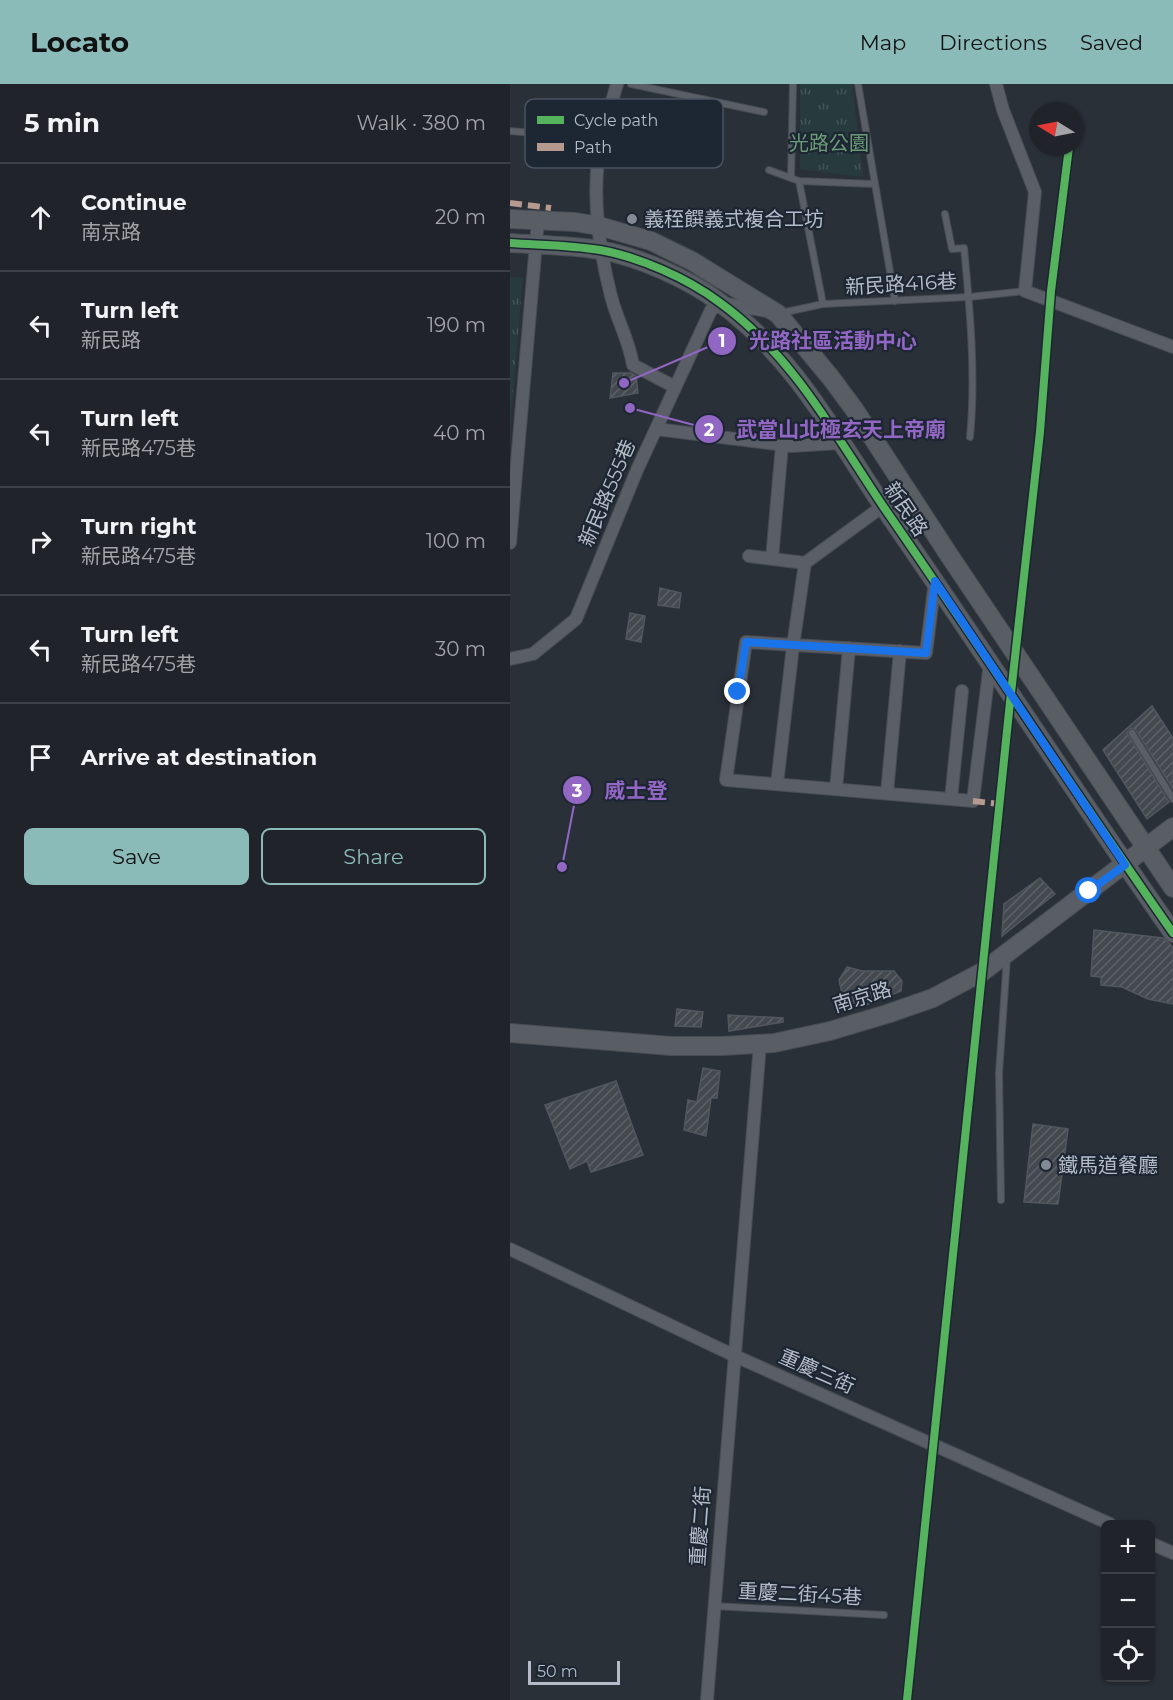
<!DOCTYPE html>
<meta charset="utf-8">
<style>
:root{--surface:#20242a;--page:#2d3036;--text:#f1f3f6;--muted:#a2a4a8;--line:#3d4147;--accent:#8bbbb9}
body{margin:0;font-family:Montserrat,"Noto Sans TC",sans-serif;background:var(--page);color:var(--text)}
.controls{position:absolute;right:18px;bottom:18px;display:grid;overflow:hidden;border-radius:9px;box-shadow:0 2px 4px #0004}
.controls button{width:54px;height:54px;display:grid;place-items:center;padding:0;border:0;border-bottom:2px solid var(--line);background:var(--surface);color:var(--text);font:30px sans-serif}
.compass{position:absolute;left:519px;top:18px;width:54px;height:54px;border-radius:50%;background:var(--surface);box-shadow:0 2px 4px #0004;rotate:280deg}
.scale{position:absolute;left:18px;bottom:15px;width:92px;box-sizing:border-box;padding-left:6px;border:3px solid #b4bcc9;border-top:0;font-size:16px;line-height:21px;white-space:nowrap;color:#b4bcc9;-webkit-text-stroke:4px #1d2633;paint-order:stroke}
.stop{position:absolute;width:18px;height:18px;margin:-14px;border:4px solid #1a73e8;border-radius:50%;background:#fff}
.stop.end{background:#1a73e8;border-color:#fff;box-shadow:0 2px 6px #0008}
.list{margin:0;padding:0;list-style:none}
h2{display:flex;justify-content:space-between;align-items:center;height:78px;margin:0;padding:0 24px;font-size:26px}
h2 small{font-size:20px;font-weight:400;color:var(--muted)}
.list li{display:grid;grid-template-columns:39px 1fr auto;gap:18px;align-items:center;box-sizing:border-box;height:108px;padding:0 24px;border-top:2px solid var(--line)}
.list b{display:block;font-size:22px;white-space:nowrap}
.list p{margin:0;font-size:20px;white-space:nowrap;color:var(--muted)}
.list em{font-size:20px;font-style:normal;color:var(--muted)}
.actions{display:flex;gap:12px;padding:18px 24px}
.actions a{flex:1;padding:14px 0;border:2px solid var(--accent);border-radius:9px;text-align:center;font-size:21px;color:var(--accent)}
.actions .main{background:var(--accent);color:#111}
.icon{flex:none;width:33px;height:33px;fill:none;stroke:currentColor;stroke-width:2;stroke-linecap:round;stroke-linejoin:round}
.map{position:relative;flex:none;width:663px;height:1616px;overflow:hidden}
header{display:flex;align-items:center;gap:36px;box-sizing:border-box;height:84px;padding:0 30px;background:var(--accent);color:#111}
header strong{font-size:28px}
nav{display:flex;gap:33px;margin-inline-start:auto;font-size:21px}
main{display:flex}
aside{flex:1;background:var(--surface)}
.map>svg:first-child{display:block}
.grass{fill:url(#grass-tufts)}
.building{fill:url(#building-hatch);stroke:#52575f;stroke-width:1.5}
.lines{fill:none;stroke-linecap:round;stroke-linejoin:round}
.lane-casing{stroke:#484c53;stroke-width:8}
.street-casing{stroke:#484c53;stroke-width:14}
.secondary-casing{stroke:#484c53;stroke-width:20}
.lane{stroke:#5a5e66;stroke-width:6}
.street{stroke:#5a5e66;stroke-width:12}
.secondary{stroke:#595d64;stroke-width:18}
.quiet{stroke:#b69a8f;stroke-width:6;stroke-dasharray:12 6;stroke-linecap:butt}
.cycleway-casing{stroke:#1d2633;stroke-width:11}
.cycleway{stroke:#56b35d;stroke-width:8}
.route{stroke:#1a73e8;stroke-width:8}
.poi-dot{fill:#848b96;stroke:#1d2633;stroke-width:2}
.labels{text-anchor:middle;stroke-width:4.5;stroke-linejoin:round;paint-order:stroke}
.park-label{font-size:20px;fill:#6b9a76;stroke:#1d2633}
.poi-label{font-size:20px;fill:#b4bcc9;stroke:#1d2633;text-anchor:start}
.street-label{font-size:20px;fill:#b4bcc9;stroke:#1d2633}
.key{fill:#1d2633;stroke:#4a5360;stroke-width:1.5}
.key-label{font-size:16px;fill:#b4bcc9}
.leader{fill:none;stroke:#9266c3;stroke-width:2}
.callout-dot{fill:#9266c3;stroke:#1d2633;stroke-width:2}
.mark-label{font-size:18px;text-anchor:middle;font-weight:bold;fill:#fff}
.callout-label{font-size:21px;text-anchor:middle;font-weight:bold;fill:#9266c3;stroke:#1d2633;stroke-width:4.5;stroke-linejoin:round;paint-order:stroke}
</style>
<header>
<strong>Locato</strong>
<nav><a>Map</a><a>Directions</a><a>Saved</a></nav>
</header>
<main>
<aside>
<h2>5 min<small>Walk · 380 m</small></h2>
<ul class="list">
<li><svg class="icon" aria-label="ahead" viewBox="0 0 24 24"><path d="M12 20V5M6 11l6-6 6 6"/></svg><div><b>Continue</b><p>南京路</p></div><em>20 m</em></li>
<li><svg class="icon" aria-label="left" viewBox="0 0 24 24"><path d="M17 20v-9H6M10 6l-5 5 5 5"/></svg><div><b>Turn left</b><p>新民路</p></div><em>190 m</em></li>
<li><svg class="icon" aria-label="left" viewBox="0 0 24 24"><path d="M17 20v-9H6M10 6l-5 5 5 5"/></svg><div><b>Turn left</b><p>新民路475巷</p></div><em>40 m</em></li>
<li><svg class="icon" aria-label="right" viewBox="0 0 24 24"><path d="M7 20v-9h11M14 6l5 5-5 5"/></svg><div><b>Turn right</b><p>新民路475巷</p></div><em>100 m</em></li>
<li><svg class="icon" aria-label="left" viewBox="0 0 24 24"><path d="M17 20v-9H6M10 6l-5 5 5 5"/></svg><div><b>Turn left</b><p>新民路475巷</p></div><em>30 m</em></li>
<li><svg class="icon" aria-label="arrive" viewBox="0 0 24 24"><path d="M6 21V4h12l-3 4 3 4H6"/></svg><div><b>Arrive at destination</b></div></li>
</ul>
<div class="actions"><a class="main">Save</a><a>Share</a></div>
</aside>
<div class="map">
<svg width="663" height="1616" viewBox="0 0 663 1616">
<defs>
<pattern id="grass-tufts" width="24" height="20" patternUnits="userSpaceOnUse" patternTransform="scale(1.5)"><rect width="24" height="20" fill="#273a3e"/><path d="M3 7l-1-3M5 7V3M7 7l1-3M15 17l-1-3M17 17v-4M19 17l1-3" fill="none" stroke="#445559"/></pattern>
<pattern id="building-hatch" width="6" height="6" patternUnits="userSpaceOnUse" patternTransform="scale(1.5)"><rect width="6" height="6" fill="#444950"/><path d="M-1 1l2-2M0 6l6-6M5 7l2-2" fill="none" stroke="#5d6168"/></pattern>
</defs>
<rect width="100%" height="100%" fill="#2a3038"/>
<path class="grass" d="M290 0H342L353 93 290 85Z
M0 193H13L0 345Z"/>
<path class="building" d="M103 289H121L126 292 128 309 100 314Z
M150 504 171 509 169 524 148 521Z
M120 529 135 532 131 558 116 555Z
M642 622 663 654V705L626 646 621 644 617 649 659 718 637 735 593 666Z
M530 794 545 810 492 852 494 820Z
M584 846 653 854 660 860 663 864V920L638 915 612 903 591 901V893L581 892Z
M337 883 352 887H384L392 897 391 907 356 921 334 918 329 896Z
M167 925 193 928 191 943 165 942Z
M218 931 273 934V938L219 947Z
M193 984 210 987 207 1014H201L196 1052 174 1046 178 1016 187 1018Z
M106 997 133 1071 81 1088 77 1077 60 1085 35 1021Z
M523 1040 558 1045 548 1120 514 1118Z"/>
<g class="lines">
<defs>
<path id="lane" d="M121 0 254 28
M348 0 385 217
M0 47 92 55 175 69
M259 86 289 97 364 100
M281 94 283 0
M289 97 313 220
M435 130 442 165 454 164C460 226 466 291 460 353
M271 229 313 220 459 213 515 207
M622 649 663 715
M491 1116 489 989 497 874
M204 1522 374 1531"/>
<path id="street" d="M107 0C100 25 91 50 88 76 83 120 90 169 101 212 107 236 119 256 123 281L165 303
M486 0 493 26 525 108 515 207 663 263
M146 345 282 362 330 359
M0 459 28 136
M239 472 295 479 283 562 267 700
M262 475 272 361
M295 479 373 422
M425 497 416 569 236 558 216 696 463 717 480 579
M0 575 23 570 66 535 127 386 201 226 211 219 257 227
M326 705 339 564
M377 709 390 567
M441 715 452 607
M0 1165 223 1271 600 1440
M640 1459 663 1469
M197 1616 250 960"/>
<path id="secondary" d="M0 135 65 138 89 142 141 157 182 177 268 230 321 294 344 325 439 471 663 804
M0 159C30 161 61 161 90 166 129 173 177 194 209 218 283 271 325 351 375 425 472 565 565 709 663 849
M0 949 161 962H213L264 959 320 947 377 930 423 914 472 888 663 743"/>
</defs>
<use href="#lane" class="lane-casing"/>
<use href="#street" class="street-casing"/>
<use href="#secondary" class="secondary-casing"/>
<use href="#lane" class="lane"/>
<use href="#street" class="street"/>
<use href="#secondary" class="secondary"/>
<path class="quiet" d="M0 119 41 124
M463 717 489 720"/>
<defs>
<path id="cycleway" d="M0 159C30 161 61 161 90 166 129 173 177 194 209 218 283 271 325 351 375 425 472 565 565 709 663 849
M397 1616 500 618 530 348 541 207 559 63"/>
</defs>
<use href="#cycleway" class="cycleway-casing"/>
<use href="#cycleway" class="cycleway"/>
</g>
<g class="lines">
<path class="route" d="M228 608 236 558 416 569 425 497 615 781 579 807"/>
</g>
<g class="poi-dot">
<circle cx="122" cy="135" r="6"/>
<circle cx="536" cy="1081" r="6"/>
</g>
<g class="labels">
<g class="park-label">
<text x="319" y="66">光路公園</text>
</g>
<g class="poi-label">
<text x="134" y="142">義秷饌義式複合工坊</text>
<text x="548" y="1088">鐵馬道餐廳</text>
</g>
<g class="street-label">
<text transform="translate(391 200) rotate(-3)" y="7">新民路416巷</text>
<text transform="translate(97 409) rotate(-67)" y="7">新民路555巷</text>
<text transform="translate(396 425) rotate(56)" y="7">新民路</text>
<text transform="translate(352 913) rotate(-17)" y="7">南京路</text>
<text transform="translate(307 1287) rotate(24)" y="7">重慶三街</text>
<text transform="translate(190 1442) rotate(-86)" y="7">重慶二街</text>
<text transform="translate(290 1510) rotate(3)" y="7">重慶二街45巷</text>
</g>
</g>
<rect x="15" y="15" width="198" height="69" rx="9" class="key"/>
<rect x="27" y="32" width="27" height="8" fill="#56b35d"/>
<rect x="27" y="59" width="27" height="8" fill="#b69a8f"/>
<g class="key-label">
<text x="64" y="42">Cycle path</text>
<text x="64" y="69">Path</text>
</g>
<path class="leader" d="M114 299L212 257M120 324L199 345M52 783L67 706"/>
<g class="callout-dot">
<circle cx="114" cy="299" r="6"/>
<circle cx="120" cy="324" r="6"/>
<circle cx="52" cy="783" r="6"/>
<circle cx="212" cy="257" r="15"/>
<circle cx="199" cy="345" r="15"/>
<circle cx="67" cy="706" r="15"/>
</g>
<g class="mark-label">
<text x="212" y="263">1</text>
<text x="199" y="352">2</text>
<text x="67" y="713">3</text>
</g>
<g class="callout-label">
<text x="323" y="264">光路社區活動中心</text>
<text x="331" y="353">武當山北極玄天上帝廟</text>
<text x="126" y="714">威士登</text>
</g>
</svg>
<div class="controls">
<button>+</button>
<button>−</button>
<button><svg class="icon" aria-label="locate" viewBox="0 0 24 24"><circle cx="12" cy="12" r="6"/><path d="M12 2v4M12 18v4M2 12h4M18 12h4"/></svg></button>
</div>
<svg class="compass" viewBox="-18 -18 36 36"><path d="M0-13l5 13h-10z" fill="#e53935"/><path d="M0 13l5-13h-10z" fill="#a2a4a8"/></svg>
<div class="scale">50 m</div>
<div class="stop" style="left:579px;top:807px"></div>
<div class="stop end" style="left:228px;top:608px"></div>
</div>
</main>
